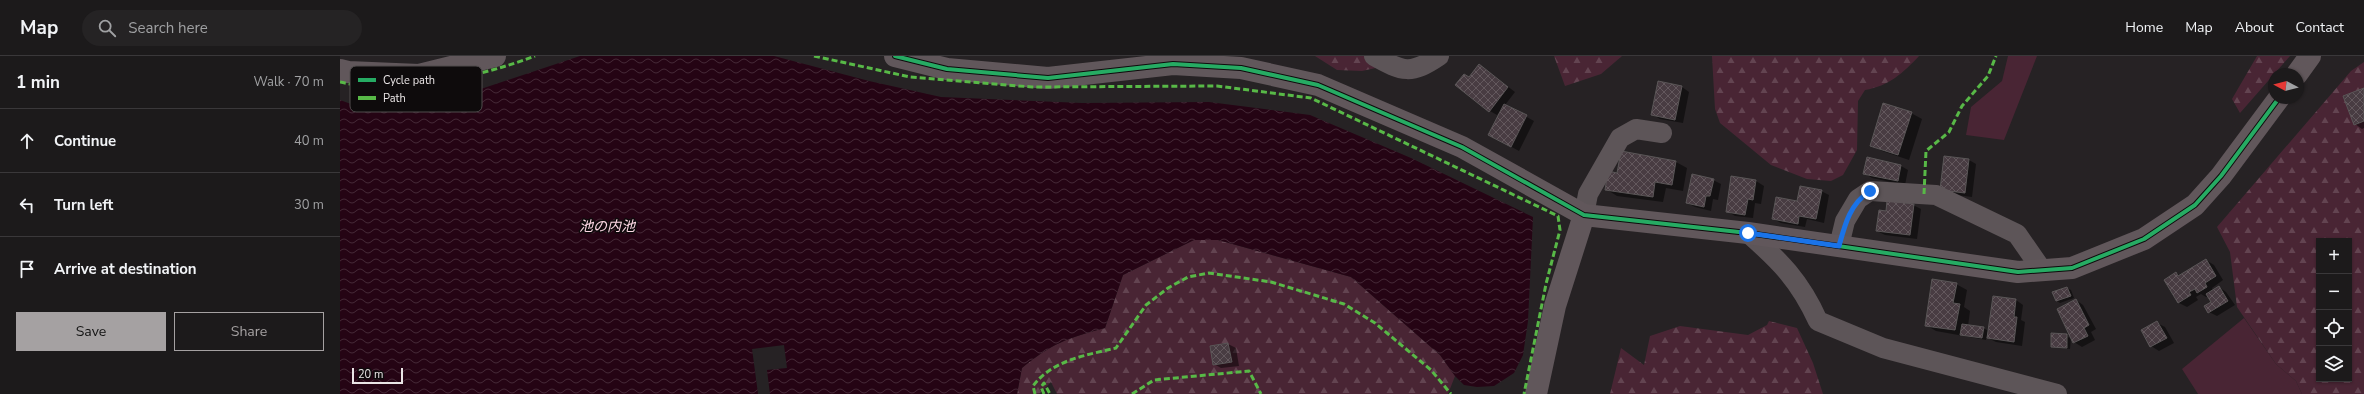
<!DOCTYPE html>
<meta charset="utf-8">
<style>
:root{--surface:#1c1a1b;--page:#252324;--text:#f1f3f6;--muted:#a0a1a3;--line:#3a383a;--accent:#a5a1a2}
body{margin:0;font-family:"Nunito Sans","Noto Sans JP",sans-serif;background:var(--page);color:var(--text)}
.controls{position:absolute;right:12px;bottom:12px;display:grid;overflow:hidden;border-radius:0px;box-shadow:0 1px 3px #0004}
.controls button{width:36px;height:36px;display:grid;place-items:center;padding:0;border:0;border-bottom:1px solid var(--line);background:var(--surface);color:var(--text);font:20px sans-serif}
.compass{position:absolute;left:1928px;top:12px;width:36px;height:36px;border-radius:50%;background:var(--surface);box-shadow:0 1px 3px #0004;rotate:277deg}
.scale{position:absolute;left:12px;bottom:10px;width:51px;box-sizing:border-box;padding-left:4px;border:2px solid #eae5e6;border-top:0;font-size:11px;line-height:14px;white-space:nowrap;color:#eae5e6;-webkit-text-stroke:3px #0e0b0c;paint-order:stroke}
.stop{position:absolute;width:12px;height:12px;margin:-9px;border:3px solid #1a73e8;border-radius:50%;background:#fff}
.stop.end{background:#1a73e8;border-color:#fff;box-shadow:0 1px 4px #0008}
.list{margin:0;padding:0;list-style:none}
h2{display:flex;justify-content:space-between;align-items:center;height:52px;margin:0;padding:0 16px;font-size:17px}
h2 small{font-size:13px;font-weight:400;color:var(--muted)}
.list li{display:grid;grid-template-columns:26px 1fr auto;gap:12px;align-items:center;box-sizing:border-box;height:64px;padding:0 16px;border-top:1px solid var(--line)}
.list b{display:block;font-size:15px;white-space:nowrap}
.list em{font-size:13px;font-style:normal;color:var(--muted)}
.actions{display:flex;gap:8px;padding:12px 16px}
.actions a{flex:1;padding:9px 0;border:1px solid var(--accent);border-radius:0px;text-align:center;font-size:14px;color:var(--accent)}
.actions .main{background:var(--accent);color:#111}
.icon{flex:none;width:22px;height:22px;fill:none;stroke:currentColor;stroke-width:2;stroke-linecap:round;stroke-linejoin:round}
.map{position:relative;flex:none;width:2024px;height:338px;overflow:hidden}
header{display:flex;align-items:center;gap:24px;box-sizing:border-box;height:56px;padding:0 20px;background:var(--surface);border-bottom:1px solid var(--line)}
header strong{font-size:19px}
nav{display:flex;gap:22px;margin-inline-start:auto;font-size:14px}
.search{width:280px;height:36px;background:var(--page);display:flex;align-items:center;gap:10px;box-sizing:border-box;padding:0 14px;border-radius:22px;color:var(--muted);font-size:15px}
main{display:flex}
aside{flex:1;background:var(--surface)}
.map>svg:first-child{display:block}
.green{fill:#492534}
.forest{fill:url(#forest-firs);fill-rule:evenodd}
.water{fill:url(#water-waves)}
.pier{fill:#262224}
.shadow{fill:#0007}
.building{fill:url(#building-cross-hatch);stroke:#5a5657}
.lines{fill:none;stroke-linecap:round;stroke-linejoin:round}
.street{stroke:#5d5558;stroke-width:20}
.secondary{stroke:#61575b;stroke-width:22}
.quiet{stroke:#58b947;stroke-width:3;stroke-dasharray:6 3;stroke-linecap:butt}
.cycleway-casing{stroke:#0e0b0c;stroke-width:6}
.cycleway{stroke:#26ab63;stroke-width:4}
.route{stroke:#1a73e8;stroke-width:5}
.labels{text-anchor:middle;stroke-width:3;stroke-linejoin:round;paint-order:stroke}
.water-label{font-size:14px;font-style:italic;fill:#fdd7e4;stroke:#0e0b0c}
.key{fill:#0e0b0c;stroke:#504c4d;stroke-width:1}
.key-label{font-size:11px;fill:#eae5e6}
</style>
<header>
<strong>Map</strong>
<div class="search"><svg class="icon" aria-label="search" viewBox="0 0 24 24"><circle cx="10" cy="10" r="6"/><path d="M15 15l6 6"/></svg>Search here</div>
<nav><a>Home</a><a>Map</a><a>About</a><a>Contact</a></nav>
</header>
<main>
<aside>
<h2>1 min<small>Walk · 70 m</small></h2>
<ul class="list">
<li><svg class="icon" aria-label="ahead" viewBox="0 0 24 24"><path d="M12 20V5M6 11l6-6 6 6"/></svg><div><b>Continue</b></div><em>40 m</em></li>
<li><svg class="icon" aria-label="left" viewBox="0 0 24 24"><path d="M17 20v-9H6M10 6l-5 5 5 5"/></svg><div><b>Turn left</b></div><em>30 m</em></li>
<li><svg class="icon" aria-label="arrive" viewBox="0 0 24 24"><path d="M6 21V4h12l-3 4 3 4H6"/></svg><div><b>Arrive at destination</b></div></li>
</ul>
<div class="actions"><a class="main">Save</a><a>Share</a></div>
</aside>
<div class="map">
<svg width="2024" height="338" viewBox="0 0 2024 338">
<defs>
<pattern id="forest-firs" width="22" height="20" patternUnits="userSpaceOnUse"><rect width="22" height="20" fill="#492534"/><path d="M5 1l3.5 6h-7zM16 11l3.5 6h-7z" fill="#634451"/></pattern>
<pattern id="water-waves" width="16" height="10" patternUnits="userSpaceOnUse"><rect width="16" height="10" fill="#250414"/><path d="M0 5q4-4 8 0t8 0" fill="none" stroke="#452836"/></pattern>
<pattern id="building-cross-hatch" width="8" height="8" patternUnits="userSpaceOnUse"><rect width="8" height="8" fill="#483c42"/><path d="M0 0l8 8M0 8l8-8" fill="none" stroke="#63585d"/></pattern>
</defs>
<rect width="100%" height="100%" fill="#262224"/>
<path class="green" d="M1668 0H1697L1664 84 1626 79 1631 51 1662 25Z
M1904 262 1936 308 1956 325 1962 338H1858L1842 313Z"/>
<path class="forest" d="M975 0H1057L1049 9 1022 15 997 14Z
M1214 0H1282L1261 18 1225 30Z
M1372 0H1579C1563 17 1549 30 1525 34L1518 45 1517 94 1503 119 1491 125 1467 123 1431 109 1380 67 1375 53Z
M1917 0H1950L1900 57 1892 43Z
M2024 6V338H1962L1956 325 1936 308 1897 251 1890 196 1877 171 2011 15ZM1979 185H2009V323H1979Z
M854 184H878L1011 221 1100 299 1115 320 1108 338H717L711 326 699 338H677L682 312C712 287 728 282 765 272L783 219Z
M1429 265 1457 272 1473 307 1483 338H1270L1281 292 1304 309 1310 280 1340 270 1408 279 1427 269Z"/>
<path class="water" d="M240 0H434L529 25 601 41 742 47 869 46 970 59 1071 102 1193 161 1188 265 1183 299 1174 317 1154 330 1137 331 1124 329 1115 320 1100 299 1011 221 878 184H854L783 219 765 272C728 282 712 287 682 312L677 338H0V44L11 48 111 43Z"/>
<path class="pier" d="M444 289 447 312 427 314 430 338H418L412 293Z"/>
<path class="shadow" d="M1146 14 1175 36 1165 49 1194 65 1179 95 1157 83 1160 55 1157 59 1150 55 1129 22Z
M1318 26 1342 31 1349 36 1343 67 1320 63 1312 58Z
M2024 33V72L2022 73 2015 68Z
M1571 57 1582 63 1569 104 1542 95 1531 89Z
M1281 96 1336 106 1347 112 1343 135 1326 132 1323 146 1277 140 1266 133 1278 118Z
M1629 104 1636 108 1632 141 1608 138Z
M1561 110 1568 114 1565 129 1532 122 1524 117Z
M1392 121 1416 125 1424 130 1421 148 1415 147 1413 162 1395 160 1387 155Z
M1373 124 1381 128 1378 144 1373 143 1371 155 1355 151 1347 147Z
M1481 135 1489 139 1484 167 1467 163 1465 171 1441 167 1433 163Z
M1573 149 1581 153 1577 183 1545 179 1537 175 1547 156Z
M1866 204 1874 209 1883 224 1872 232 1873 234 1879 231 1886 236 1895 249 1877 260 1869 256 1872 246 1868 240 1866 241 1861 238 1856 241 1858 244 1847 251 1839 247 1825 224 1836 217 1841 220Z
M1616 228 1627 234 1624 251 1630 255 1628 270 1643 272 1649 275 1676 244 1683 249 1681 264 1685 266 1682 290 1656 286 1646 281V284L1596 275 1586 269Z
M1727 232 1731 234 1734 242 1720 247 1717 245Z
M1736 244 1743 249 1756 273 1751 276 1755 284 1742 291 1734 286Z
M1817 267 1825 271 1834 287 1819 295 1811 290 1803 275Z
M1712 278 1731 282 1730 293 1712 290Z
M888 288 896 292 899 310 881 312 874 308Z"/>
<path class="building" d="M1139 8 1168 31 1149 56 1115 29 1124 18 1129 21Z
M1318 25 1342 30 1335 64 1311 59Z
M2024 32V65L2014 69 2003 40Z
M1543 47 1572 56 1558 99 1530 90Z
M1164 48 1187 59 1171 91 1148 79Z
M1281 95 1336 105 1332 129 1315 126 1313 141 1265 134 1268 115 1277 117Z
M1604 100 1629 103 1625 137 1600 134Z
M1527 101 1561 109 1558 125 1523 118Z
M1352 118 1374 123 1370 140H1366L1364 151 1346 147Z
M1391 120 1416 124 1413 144 1408 143 1405 159 1386 156Z
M1460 130 1482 134 1476 163 1459 160 1458 168 1432 163 1436 141 1457 145Z
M1547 145 1574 148 1570 179 1536 175 1539 154 1546 155Z
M1866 203 1876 220 1865 227 1867 231 1857 237 1855 233 1849 236 1851 239 1838 247 1824 224 1836 216 1838 220Z
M1592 223 1617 227 1613 247 1620 248 1615 274 1585 270Z
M1879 230 1888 245 1868 257 1864 250 1871 246 1866 238Z
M1727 231 1731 240 1716 245 1712 236Z
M1653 240 1676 243 1674 261H1677L1674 286 1647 282Z
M1736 243 1749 269 1744 272 1748 280 1733 287 1717 253Z
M1817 265 1827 282 1810 291 1801 274Z
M1622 268 1644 271 1642 282 1620 279Z
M1711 277 1727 278V292L1711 291Z
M888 287 892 306 873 309 870 290Z"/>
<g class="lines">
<path class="street" d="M1034 0C1063 16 1071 19 1099 0
M1244 159 1248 138 1280 82 1296 73 1322 77
M1408 177C1440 205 1460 225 1478 265L1543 292 1717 338
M1499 190 1505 165 1518 143 1530 135 1596 139 1677 178 1702 214"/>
<path class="secondary" d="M555 0 607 13 708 22 833 8 901 12 978 29 1122 91 1244 159 1408 177 1678 216 1732 212 1804 183 1855 149 1881 120 1939 42
M0 14 8 16 79 19 155 0
M1957 18 1970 0
M1196 338 1215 250 1244 159"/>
<path class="quiet" d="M474 0 570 21 692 31 877 30 971 42 1218 160 1220 174 1206 228 1184 338
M0 26C58 39 140 21 195 0
M1584 138 1586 95 1609 76 1622 50 1648 20 1656 0
M695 338 693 330C712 304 747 299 776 292L806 249 828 232 848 221 869 217 931 226 1004 248 1035 267 1091 314 1111 338
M704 338 701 331 704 327 710 338
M792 338 814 324 909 315 921 338"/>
<defs>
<path id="cycleway" d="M555 0 607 13 708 22 833 8 901 12 978 29 1122 91 1244 159 1408 177 1678 216 1732 212 1804 183 1855 149 1881 120 1939 42"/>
</defs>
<use href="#cycleway" class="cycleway-casing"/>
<use href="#cycleway" class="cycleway"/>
</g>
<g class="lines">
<path class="route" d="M1408 177 1499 190C1505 168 1510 148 1530 135"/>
</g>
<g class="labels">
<g class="water-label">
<text x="267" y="175">池の内池</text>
</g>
</g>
<rect x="10" y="10" width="132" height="46" rx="6" class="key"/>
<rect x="18" y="22" width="18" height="4" fill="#26ab63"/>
<rect x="18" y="40" width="18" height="4" fill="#58b947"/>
<g class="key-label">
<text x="43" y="28">Cycle path</text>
<text x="43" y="46">Path</text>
</g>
</svg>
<div class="controls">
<button>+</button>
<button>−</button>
<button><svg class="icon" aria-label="locate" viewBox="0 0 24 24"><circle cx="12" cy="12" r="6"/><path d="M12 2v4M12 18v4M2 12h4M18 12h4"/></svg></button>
<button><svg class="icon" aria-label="layers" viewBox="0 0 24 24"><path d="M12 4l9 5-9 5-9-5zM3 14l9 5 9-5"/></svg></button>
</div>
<svg class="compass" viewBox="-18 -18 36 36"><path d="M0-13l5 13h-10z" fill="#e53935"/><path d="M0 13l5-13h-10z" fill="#a0a1a3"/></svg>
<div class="scale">20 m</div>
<div class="stop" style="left:1408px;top:177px"></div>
<div class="stop end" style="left:1530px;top:135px"></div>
</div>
</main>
